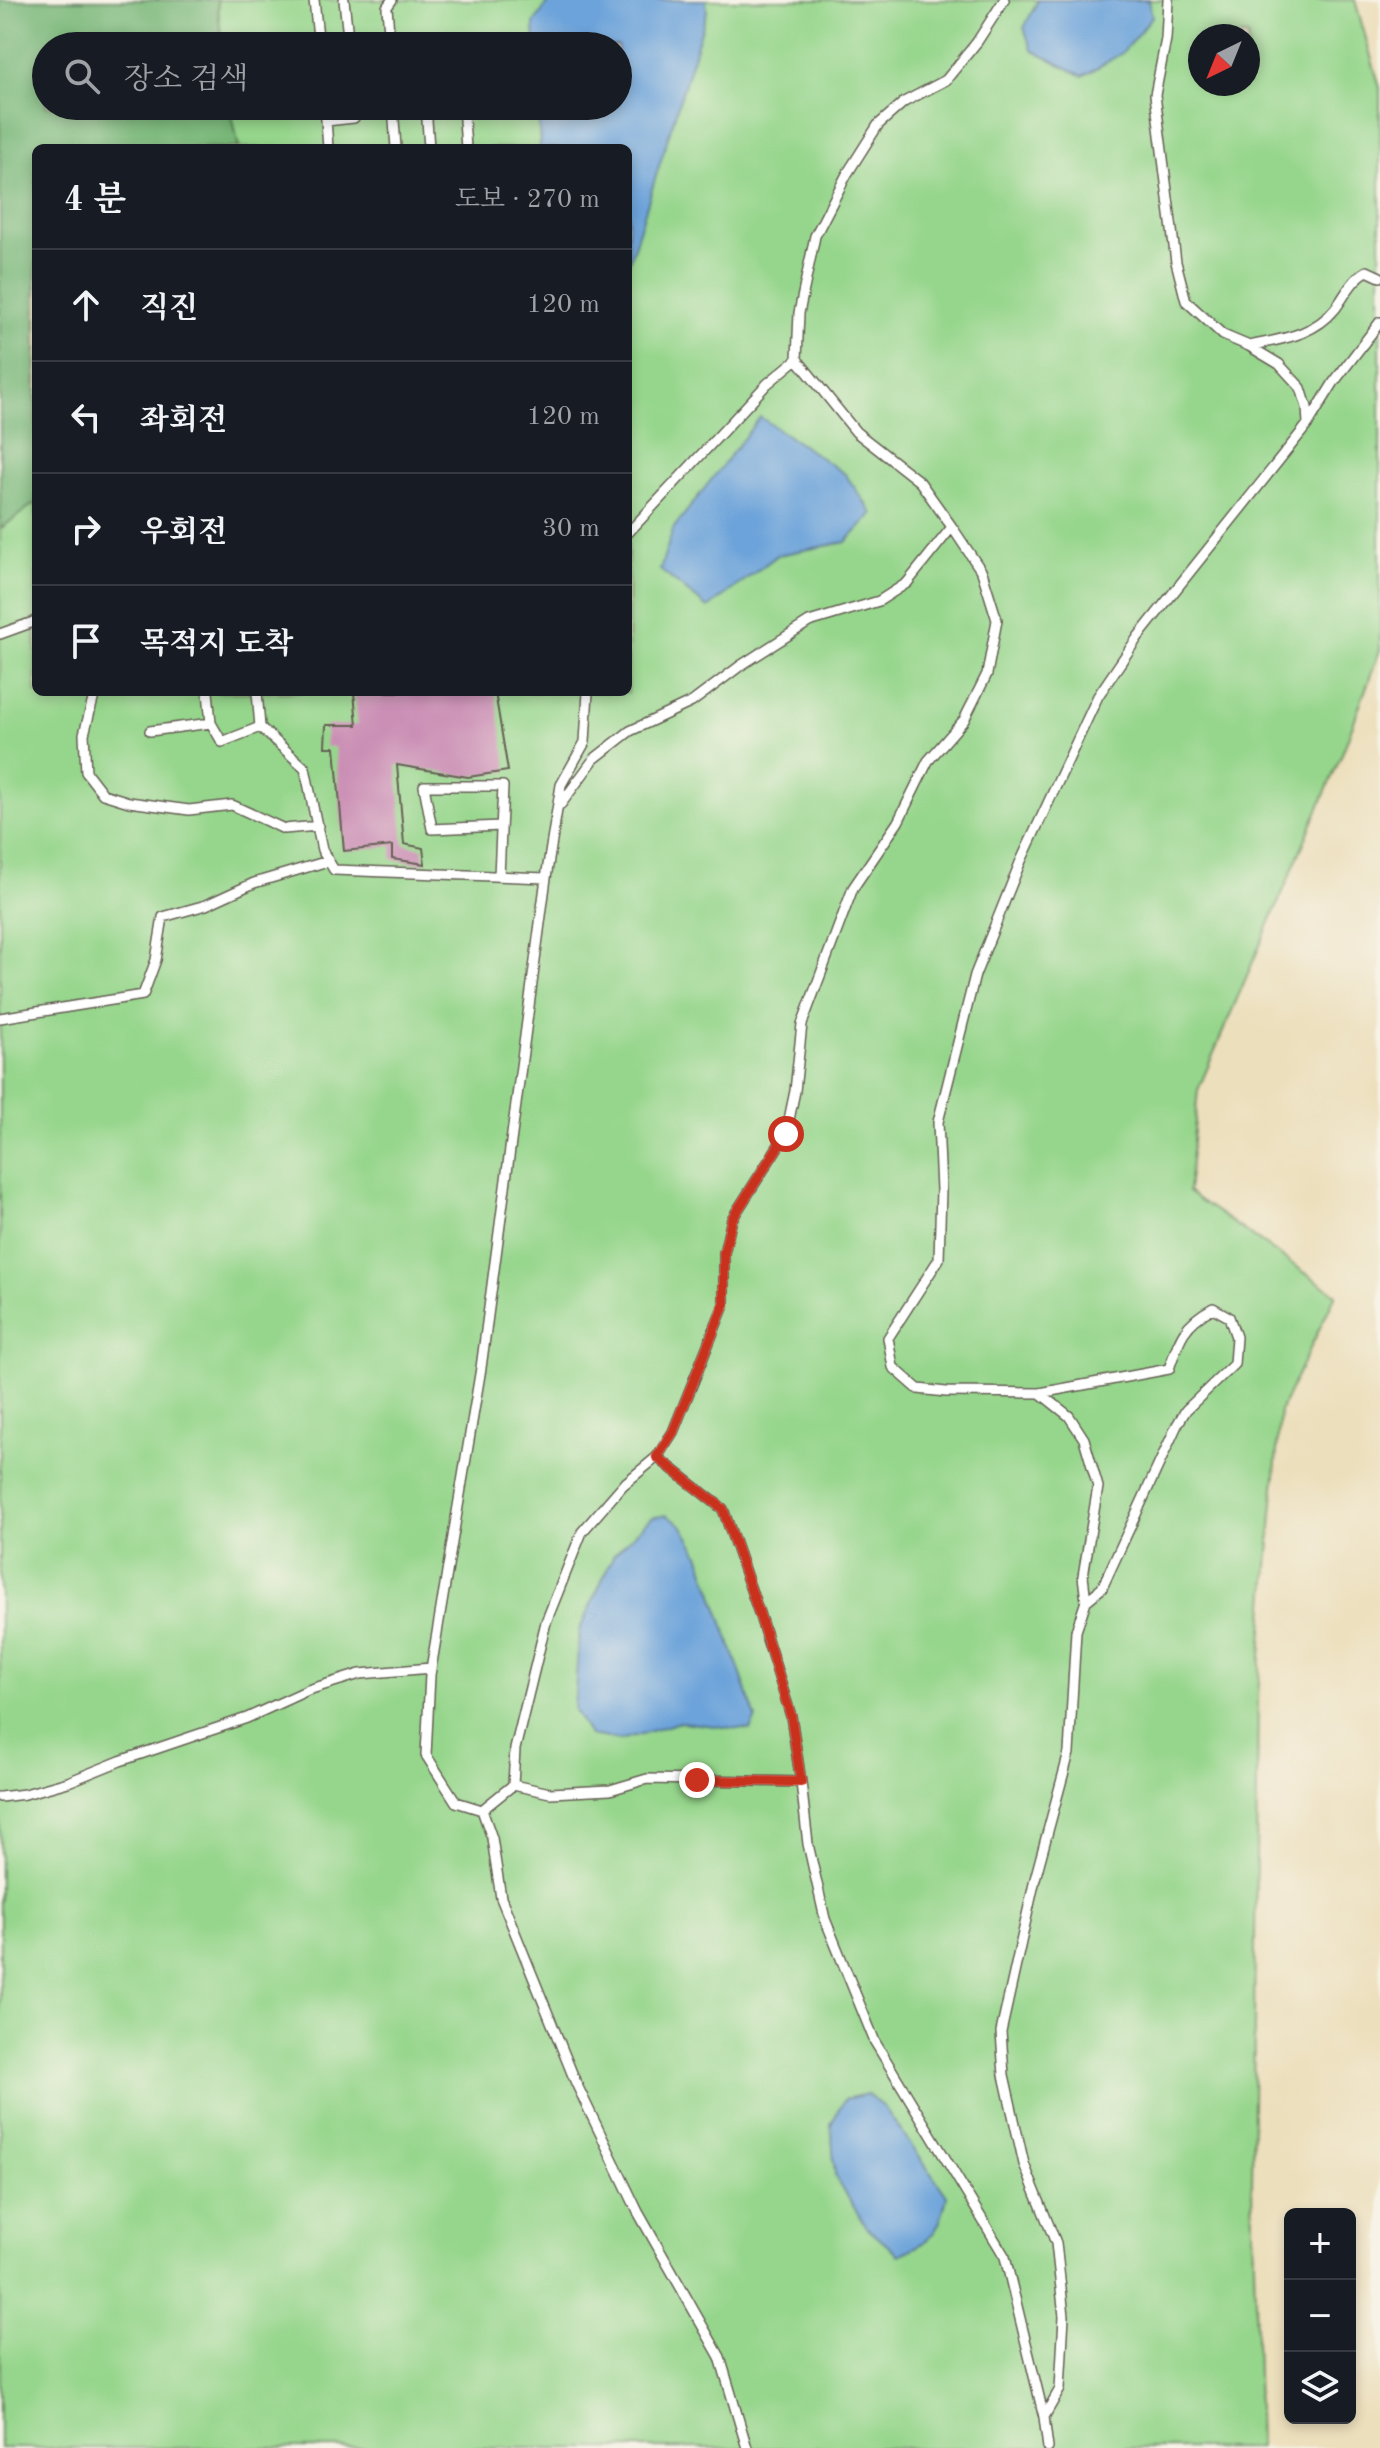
<!DOCTYPE html>
<html lang="ko">
<meta charset="utf-8">
<style>
:root{--surface:#171b24;--page:#20242c;--text:#f1f3f6;--muted:#9ea1a6;--line:#363941}
body{margin:0;font-family:"Old Standard TT","Noto Serif KR",serif;background:var(--page);color:var(--text)}
.controls{position:absolute;right:24px;bottom:24px;display:grid;overflow:hidden;border-radius:12px;box-shadow:0 4px 12px #0003}
.controls button{width:72px;height:72px;display:grid;place-items:center;padding:0;border:0;border-bottom:2px solid var(--line);background:var(--surface);color:var(--text);font:40px sans-serif}
.compass{position:absolute;left:1188px;top:24px;width:72px;height:72px;border-radius:50%;background:var(--surface);box-shadow:0 4px 12px #0003;rotate:223deg}
.stop{position:absolute;width:24px;height:24px;margin:-18px;border:6px solid #c8321e;border-radius:50%;background:#fff}
.stop.end{background:#c8321e;border-color:#fff;box-shadow:0 2px 8px #0008}
.list{margin:0;padding:0;list-style:none}
h2{display:flex;justify-content:space-between;align-items:center;height:104px;margin:0;padding:0 32px;font-size:34px}
h2 small{font-size:26px;font-weight:400;color:var(--muted)}
.list li{display:grid;grid-template-columns:52px 1fr auto;gap:24px;align-items:center;box-sizing:border-box;height:112px;padding:0 32px;border-top:2px solid var(--line)}
.list b{display:block;font-size:30px;white-space:nowrap}
.list em{font-size:26px;font-style:normal;color:var(--muted)}
.icon{flex:none;width:44px;height:44px;fill:none;stroke:currentColor;stroke-width:2;stroke-linecap:round;stroke-linejoin:round}
.map{position:relative;flex:none;width:1380px;height:2448px;overflow:hidden}
.search{position:absolute;background:var(--surface);box-shadow:0 4px 12px #0003;left:32px;top:32px;width:600px;height:88px;display:flex;align-items:center;gap:20px;box-sizing:border-box;padding:0 28px;border-radius:44px;color:var(--muted);font-size:30px}
.panel{position:absolute;background:var(--surface);box-shadow:0 4px 12px #0003;left:32px;top:144px;width:600px;height:552px;border-radius:12px}
.map>svg:first-child{display:block}
.green{fill:#96d68c;stroke:#597954;stroke-width:2;fill-rule:evenodd}
.forest{fill:#78b778;stroke:#4a6a4a;stroke-width:2}
.water{fill:#6ca3da;stroke:#44607b;stroke-width:2}
.building{fill:#cb8fb5}
.lines{fill:none;stroke-linecap:round;stroke-linejoin:round}
.service-casing{stroke:#656054;stroke-width:12}
.service{stroke:#fff;stroke-width:9}
.route{stroke:#c8321e;stroke-width:10}
</style>
<div class="map">
<svg width="1380" height="2448" viewBox="0 0 1380 2448">
<rect width="100%" height="100%" fill="#f7f3e8"/>
<filter id="ink" filterUnits="userSpaceOnUse"><feTurbulence type="fractalNoise" baseFrequency=".0125" numOctaves="2"/><feDisplacementMap in="SourceGraphic" scale="16" xChannelSelector="R" yChannelSelector="G"/><feConvolveMatrix kernelMatrix="1 2 1 2 8 2 1 2 1" color-interpolation-filters="sRGB"/></filter>
<filter id="wash" filterUnits="userSpaceOnUse"><feTurbulence type="fractalNoise" baseFrequency=".006" numOctaves="4" result="noise"/><feDisplacementMap in="SourceGraphic" scale="32" xChannelSelector="R" yChannelSelector="G"/><feGaussianBlur stdDeviation="1.8" result="paint"/><feColorMatrix in="noise" values="0 0 0 0 0 0 0 0 0 0 0 0 0 0 0 0 0 1.4 0 .05"/><feComposite in="paint" operator="in"/></filter>
<g filter="url(#wash)">
<rect width="100%" height="100%" fill="#ecdfbc"/>
<path class="green" d="M217 0H1355L1380 88V650L1344 749 1198 1090 1188 1192 1336 1294 1280 1411 1258 1695 1252 2188 1259 2448H0V529L36 502V692H628V148H239L230 106H618V46H222ZM1200 36H1248V84H1200Z"/>
<path class="forest" d="M0 0H217L222 46H46V106H230L239 148H36V502L0 529Z"/>
<path class="water" d="M550 0H706L707 12 628 266V148H540L538 106H618V46H535L534 23Z
M1038 0H1149L1152 17 1122 53 1083 76 1032 50 1024 28Z
M760 417 845 474 873 514 846 542 778 555 708 608 660 570 673 529Z
M666 1515 682 1525 699 1554 756 1718 750 1730 680 1722 621 1740 589 1735 574 1710 579 1631 614 1554 651 1518Z
M867 2094 884 2107 947 2196C940 2232 932 2241 899 2255L866 2227 835 2176 831 2124 845 2099Z"/>
<g id="blocks">
<path class="building" d="M354 692H495L508 771 468 777 397 765 404 844 423 848 425 864 392 859V846L344 851 335 747H325L326 725H357Z"/>
</g>
</g>
<g filter="url(#ink)">
<use href="#blocks" fill-opacity="0" stroke="#656054" stroke-width="2"/>
<g class="lines">
<defs>
<path id="service" d="M314 0 319 46
M344 0 349 46
M1168 0 1166 39 1155 95 1176 262 1186 301 1223 335 1249 346 1279 364 1301 388 1307 407 1308 424 1334 382 1380 322
M390 46 387 7 392 0
M325 106 328 148
M393 106 396 148
M426 106 429 148
M463 106 466 148
M326 121 354 118 353 106
M1249 346C1281 339 1313 336 1335 309 1345 296 1352 279 1367 271L1380 277
M797 359 799 313 815 236 847 174 878 125 904 102 946 80 977 42 1004 0
M0 634 36 621
M95 692 84 734 86 772 103 794 129 802 189 810 232 805 284 829 318 826
M257 692 260 727 305 768 322 850 334 870 546 878
M588 692 585 742 561 785 546 878 481 1368 430 1675 426 1755 456 1802 482 1810 513 1785 515 1749 546 1622 582 1532 623 1485 657 1457 673 1432 724 1305V1253L732 1219 786 1134 795 1091 802 1024 853 888 898 822 928 761 964 720 987 674 997 620 982 572 952 527
M211 723 222 742 260 727
M150 731 211 723 208 692
M561 804 594 759 630 731 692 702 740 666 809 622 879 601 907 583 952 527 920 482 856 432 797 359 767 384 628 533
M499 876 503 786H424L432 829 501 826
M0 1018 143 995 156 960 163 917 206 905 254 883 328 861
M1040 1393 1069 1416 1084 1439 1098 1487 1083 1576 1086 1601 1102 1588 1177 1425 1186 1410 1234 1364 1236 1337 1229 1317 1213 1308C1183 1324 1179 1339 1169 1369L1040 1393 946 1392 918 1389 893 1367 888 1338 939 1259 941 1190 938 1122 975 975 1020 863 1098 696 1138 637 1308 424
M801 1782 808 1844 825 1919 875 2042 1005 2257 1044 2417 1060 2389 1064 2316 1056 2243 1024 2164 1004 2075 1001 2032 1035 1879 1069 1753 1076 1631 1086 1601
M513 1785 550 1793 610 1790 647 1779 801 1782 791 1716 758 1610 723 1509 657 1457
M0 1797 25 1794 68 1782 120 1761 247 1718 308 1690 360 1674 431 1668
M482 1810 492 1838 501 1898 576 2083 638 2212 720 2357 747 2448
M1044 2417 1048 2448"/>
</defs>
<use href="#service" class="service-casing"/>
<use href="#service" class="service"/>
</g>
</g>
<g class="lines" filter="url(#ink)">
<path class="route" d="M697 1780 801 1782 791 1716 758 1610 723 1509 657 1457 673 1432 724 1305V1253L732 1219 786 1134"/>
</g>
</svg>
<div class="controls">
<button>+</button>
<button>−</button>
<button><svg class="icon" aria-label="layers" viewBox="0 0 24 24"><path d="M12 4l9 5-9 5-9-5zM3 14l9 5 9-5"/></svg></button>
</div>
<svg class="compass" viewBox="-18 -18 36 36"><path d="M0-13l5 13h-10z" fill="#e53935"/><path d="M0 13l5-13h-10z" fill="#9ea1a6"/></svg>
<div class="stop" style="left:786px;top:1134px"></div>
<div class="stop end" style="left:697px;top:1780px"></div>
<div class="search"><svg class="icon" aria-label="search" viewBox="0 0 24 24"><circle cx="10" cy="10" r="6"/><path d="M15 15l6 6"/></svg>장소 검색</div>
<section class="panel">
<h2>4 분<small>도보 · 270 m</small></h2>
<ul class="list">
<li><svg class="icon" aria-label="ahead" viewBox="0 0 24 24"><path d="M12 20V5M6 11l6-6 6 6"/></svg><div><b>직진</b></div><em>120 m</em></li>
<li><svg class="icon" aria-label="left" viewBox="0 0 24 24"><path d="M17 20v-9H6M10 6l-5 5 5 5"/></svg><div><b>좌회전</b></div><em>120 m</em></li>
<li><svg class="icon" aria-label="right" viewBox="0 0 24 24"><path d="M7 20v-9h11M14 6l5 5-5 5"/></svg><div><b>우회전</b></div><em>30 m</em></li>
<li><svg class="icon" aria-label="arrive" viewBox="0 0 24 24"><path d="M6 21V4h12l-3 4 3 4H6"/></svg><div><b>목적지 도착</b></div></li>
</ul>
</section>
</div>
